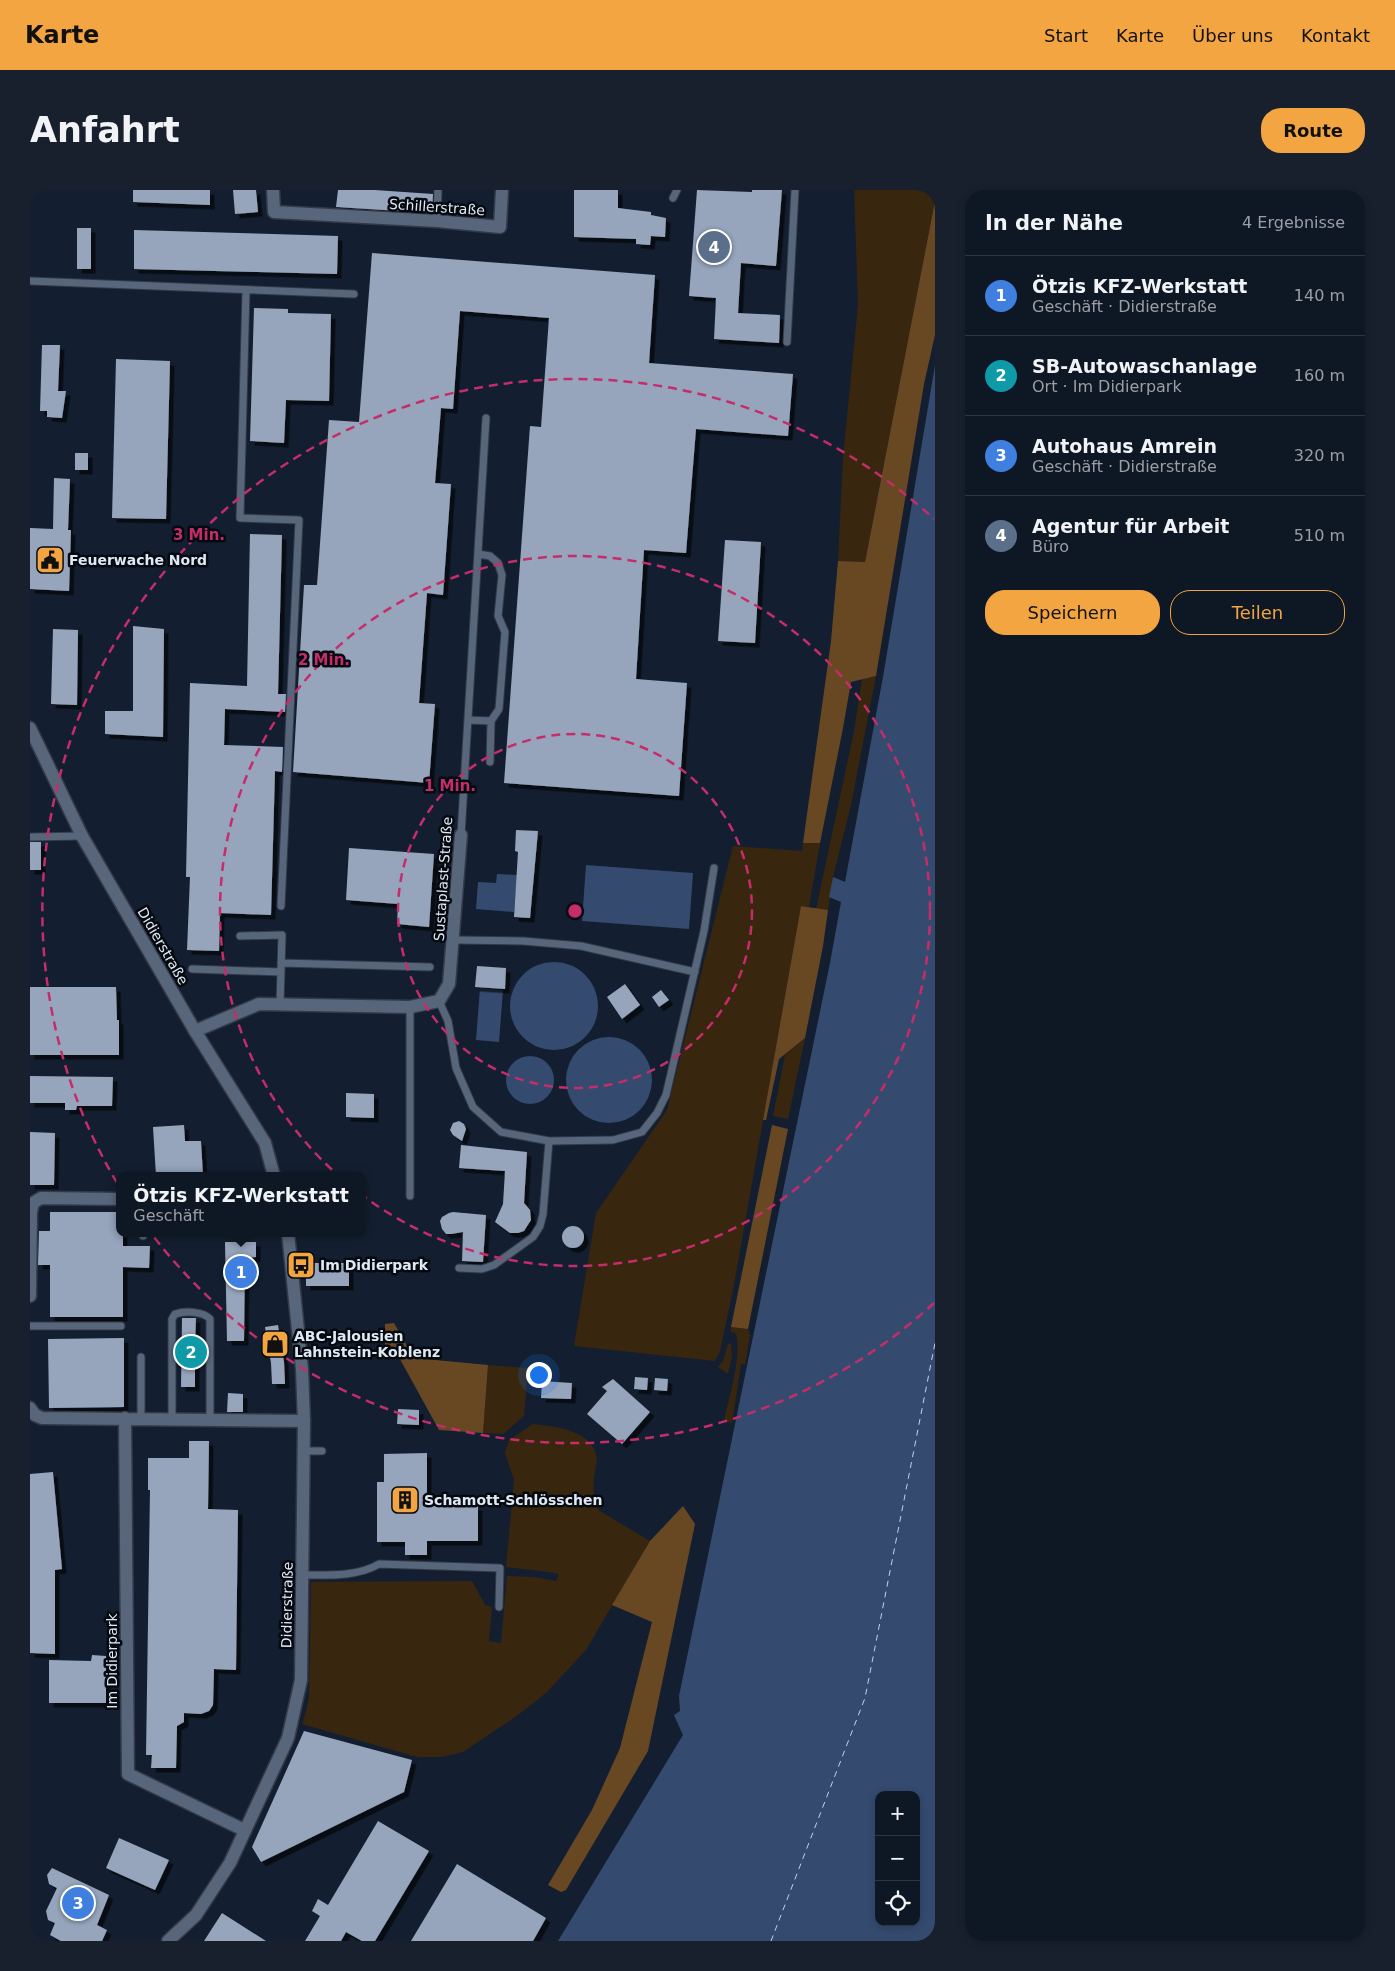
<!DOCTYPE html>
<html lang="de">
<meta charset="utf-8">
<style>
:root{--surface:#0e1724;--page:#17202c;--text:#f1f3f6;--muted:#9b9fa6;--line:#2e3641;--accent:#f2a541}
body{margin:0;font-family:"DejaVu Sans",sans-serif;background:var(--page);color:var(--text)}
.controls{position:absolute;right:15px;bottom:15px;display:grid;overflow:hidden;border-radius:10px;box-shadow:0 2px 8px #0003}
.controls button{width:45px;height:45px;display:grid;place-items:center;padding:0;border:0;border-bottom:1px solid var(--line);background:var(--surface);color:var(--text);font:25px sans-serif}
.you{position:absolute;left:508px;top:1184px;width:18px;height:18px;margin:-12px;border:4px solid #fff;border-radius:50%;background:#1a73e8;box-shadow:0 0 0 8px #1a73e833}
.badge{display:grid;place-items:center;width:32px;height:32px;border-radius:50%;background:var(--accent);color:#fff;font-size:16px;font-weight:700}
.pin{position:absolute;translate:-50% -50%;border:2px solid #fff;box-shadow:0 1px 5px #0006}
.popup{position:absolute;left:86px;top:982px;width:250px;height:65px;box-sizing:border-box;display:grid;place-content:center;border-radius:10px;background:var(--surface);filter:drop-shadow(0 1px 4px #0005);font-size:16px;white-space:nowrap;color:var(--muted)}
.popup b{font-size:19px;color:var(--text)}
.popup::after{content:'';position:absolute;left:50%;top:100%;margin-left:-10px;border:10px solid transparent;border-top-color:var(--surface)}
.list{margin:0;padding:0;list-style:none}
h2{display:flex;justify-content:space-between;align-items:center;height:65px;margin:0;padding:0 20px;font-size:21px}
h2 small{font-size:16px;font-weight:400;color:var(--muted)}
.list li{display:grid;grid-template-columns:32px 1fr auto;gap:15px;align-items:center;box-sizing:border-box;height:80px;padding:0 20px;border-top:1px solid var(--line)}
.list b{display:block;font-size:19px;white-space:nowrap}
.list p{margin:0;font-size:16px;white-space:nowrap;color:var(--muted)}
.list em{font-size:16px;font-style:normal;color:var(--muted)}
.actions{display:flex;gap:10px;padding:15px 20px}
.actions a{flex:1;padding:11px 0;border:1px solid var(--accent);border-radius:20px;text-align:center;font-size:18px;color:var(--accent)}
.actions .main{background:var(--accent);color:#111}
.icon{flex:none;width:28px;height:28px;fill:none;stroke:currentColor;stroke-width:2;stroke-linecap:round;stroke-linejoin:round}
.map{position:relative;flex:none;width:905px;height:1751px;overflow:hidden;border-radius:20px}
header{display:flex;align-items:center;gap:30px;box-sizing:border-box;height:70px;padding:0 25px;background:var(--accent);color:#111}
header strong{font-size:24px}
nav{display:flex;gap:28px;margin-inline-start:auto;font-size:18px}
.intro{display:flex;align-items:center;justify-content:space-between;box-sizing:border-box;height:120px;padding:0 30px}
h1{margin:0;font-size:35px}
.button{padding:12px 22px;border-radius:20px;background:var(--accent);color:#111;font-size:18px;font-weight:700}
main{display:flex;gap:30px;padding:0 30px}
aside{flex:1;background:var(--surface);border-radius:20px;box-shadow:0 2px 8px #0003}
.map>svg:first-child{display:block}
.green{fill:#39260e}
.forest{fill:#684823}
.water{fill:#344b6f;fill-rule:evenodd}
.lines{fill:none;stroke-linecap:round;stroke-linejoin:round}
.ferry{stroke:#bad3f9;stroke-width:1;stroke-dasharray:6 5;stroke-linecap:butt}
.building{fill:#96a5bc;filter:url(#shadow)}
.service-casing{stroke:#333948;stroke-width:9}
.minor-casing{stroke:#333948;stroke-width:15}
.tertiary-casing{stroke:#333948;stroke-width:15}
.service{stroke:#58667b;stroke-width:7}
.minor{stroke:#58667b;stroke-width:12}
.tertiary{stroke:#58667b;stroke-width:12}
.ring{fill:none;stroke:#c52d6a;stroke-width:2.5;stroke-dasharray:9 6}
.labels{text-anchor:middle;stroke-width:5;stroke-linejoin:round;paint-order:stroke}
.street-label{font-size:14px;fill:#e0e8f4;stroke:#050910}
.poi-label{font-size:14px;font-weight:bold;fill:#e0e8f4;stroke:#050910;text-anchor:start}
.centre{fill:#c52d6a;stroke:#050910;stroke-width:2.5}
.ring-label{font-size:15px;text-anchor:middle;font-weight:bold;fill:#c52d6a;stroke:#050910;stroke-width:5;stroke-linejoin:round;paint-order:stroke}
</style>
<header>
<strong>Karte</strong>
<nav><a>Start</a><a>Karte</a><a>Über uns</a><a>Kontakt</a></nav>
</header>
<div class="intro"><h1>Anfahrt</h1><a class="button">Route</a></div>
<main>
<div class="map">
<svg width="905" height="1751" viewBox="0 0 905 1751">
<defs>
<filter id="shadow"><feDropShadow dx="4.5" dy="4.5" stdDeviation="0" flood-color="#0009"/></filter>
</defs>
<rect width="100%" height="100%" fill="#131f30"/>
<path class="green" d="M824 0H905V11L835 372 808 371 813 268 828 115Z
M846 486 821 615 803 687 798 720 786 719 824 541 832 489Z
M773 653H790L779 717 771 716 704 1095 690 1161 685 1171 544 1156 566 1023 637 920 703 656 772 661Z
M775 848 758 929 743 926 755 865Z
M701 1137 718 1139 720 1145 715 1175 711 1174 702 1233 694 1231C699 1207 712 1167 706 1144L701 1142Z
M701 1153 702 1166 698 1184 688 1177 693 1171 698 1154Z
M458 1175 498 1178 494 1226 473 1244 453 1243Z
M503 1234C523 1236 560 1240 566 1264 568 1271 565 1280 564 1287 563 1299 563 1308 570 1317L568 1320 620 1351 556 1460 516 1503 488 1525 433 1562 412 1567H387L272 1534 277 1518 279 1506 281 1392 442 1391 455 1415 462 1417 459 1451 471 1453 477 1386 504 1387 526 1391 529 1384 519 1382 476 1377 484 1290 475 1263 479 1250Z"/>
<path class="forest" d="M905 11V145L894 194 846 486 821 492 813 538 790 653H773L801 451 808 371 835 372Z
M771 716 798 720 793 756 775 848 749 869 736 930H733Z
M742 935 758 939 718 1139 701 1137Z
M364 1133 384 1168 458 1175 453 1243 409 1240 365 1160H355V1134Z
M653 1316 665 1334 618 1561 536 1700 531 1702 518 1695 562 1620 590 1558 622 1432 582 1415 620 1351Z"/>
<path class="water" d="M905 175V1751H528L653 1545 644 1525 650 1521 649 1506 800 773 811 712 799 707 803 687 815 692 853 487ZM849 1605H886V1732H849Z
M556 675 663 683 659 739 552 731Z
M467 684 487 685 484 722 446 719 448 692 466 693Z
M480 816a44 44 0 1 1 88 0a44 44 0 1 1-88 0Z
M450 798 473 800 469 852 446 850Z
M536 890a43 43 0 1 1 86 0a43 43 0 1 1-86 0Z
M476 890a24 24 0 1 1 48 0a24 24 0 1 1-48 0Z"/>
<g class="lines">
<path class="ferry" d="M741 1751 835 1508 905 1153"/>
</g>
<path class="building" d="M103 0H180V15L103 12Z
M203 0H226L228 22 205 24Z
M308 0H345L403 4 402 23 306 17Z
M544 0H588V18L621 22V25L636 28 635 47 621 46 620 55 606 54V49L544 47Z
M667 0 722 2V0H752L746 76 711 73 708 123 750 125 749 153 684 149 686 108 659 106Z
M47 38H61V79H47Z
M104 40 308 46 307 84 104 79Z
M342 63 625 85 619 173 763 184 758 246 666 239 656 363 614 360 606 489 657 493 649 606 474 593 500 236 511 237 519 128 430 121 423 219 411 218 405 293 421 294 413 405 397 403 389 513 405 514 399 593 263 582 274 395H287L299 230 329 232Z
M224 118 258 119V123L301 124 299 211 256 210 254 253 220 251Z
M12 155H30L28 201H36L32 228 17 227V221H10Z
M86 169 140 171 136 329 82 328Z
M45 263H58V280H45Z
M24 288 40 289 38 340H41L39 401 0 399V338L23 339Z
M220 344 252 345 248 504H256L255 522 195 519 194 555 253 557 252 582 245 581 241 725 190 723 189 761 157 760 160 687H156L160 493 217 496Z
M695 350 731 352 725 453 688 451Z
M103 436 134 439 133 547 75 544V521H103Z
M23 439 48 440 47 515 21 514Z
M486 640 508 641 500 728 484 727 488 662 485 661Z
M0 652H11V680H0Z
M319 658 404 664 399 737 367 734 368 714 316 710Z
M447 776 476 778 475 799 445 797Z
M595 794 610 815 592 829 577 807Z
M0 797H86L87 830H89V865H0Z
M631 800 639 810 629 817 622 807Z
M0 886 83 887 82 916H47L46 920H35V913H0Z
M316 903 344 904V928L316 927Z
M429 931 434 934 436 939 432 951 423 945 420 940 423 933Z
M154 935 155 951H171L173 986H126L123 937Z
M0 942 25 943 24 995H0Z
M431 955 497 962 494 1013 500 1020 501 1030 494 1041 488 1043H480L465 1032 473 1014 475 981 429 978Z
M20 1022H90V1043H93V1056H120L119 1078 93 1077V1127H20V1075H8L9 1041H20Z
M423 1022 456 1025 453 1072 432 1071 433 1042 421 1044H416L412 1039 410 1031 412 1027 419 1023Z
M532 1047a11 11 0 1 1 22 0a11 11 0 1 1-22 0Z
M195 1052H226V1067L215 1068 214 1151H197Z
M276 1073H319V1096H276Z
M152 1128H166L165 1156H170V1169H165V1197H151Z
M248 1135 254 1172 255 1194H242L241 1173 235 1137Z
M94 1148V1217L19 1218 18 1149Z
M605 1187 618 1188 617 1200 604 1199Z
M625 1188 638 1189 637 1201 624 1200Z
M583 1189 620 1222 592 1254 557 1224 577 1201 572 1197Z
M512 1191 542 1193 541 1209 511 1208Z
M198 1203 213 1204V1222H197Z
M368 1219 389 1220V1235L367 1234Z
M159 1251H179L178 1319 208 1320 206 1480 184 1479 183 1515 179 1521 171 1524 154 1523V1532L147 1536 146 1578H121L122 1565H116L120 1300H118V1268H159Z
M397 1263V1316H448V1351H397V1365H375V1352H347V1292H354V1264Z
M23 1282 32 1379 25 1380V1464L0 1463V1284Z
M62 1465 76 1466V1513H19V1470L61 1471Z
M274 1541 382 1570 374 1602 231 1672 222 1657Z
M348 1631 399 1661 345 1751H332L316 1742 311 1751H275L290 1726 282 1721 288 1709 298 1715Z
M89 1648 139 1670 125 1700 76 1678Z
M427 1674 516 1728 503 1751H381Z
M22 1678 79 1705 67 1735 77 1740 72 1751H31L20 1745 25 1733 18 1730 16 1721 27 1698 19 1694 17 1685Z
M192 1723 236 1751H174Z"/>
<g class="lines">
<defs>
<path id="service" d="M643 8 647 0
M407 31 408 0
M0 91 324 104
M216 101 210 328 269 330 251 716
M757 152 765 0
M448 364 460 366 468 373 472 385 468 426 475 442 469 519 461 531
M438 530 461 531 460 572
M431 645 456 228
M0 647 52 646
M210 746 252 745 250 815
M424 750 493 751 551 756 665 782
M251 773 400 777
M162 779 251 782
M409 811 418 831 426 878 443 917 471 942 519 951 583 950 612 942 627 923 636 905 674 741 684 678
M380 1006V817
M113 1043V1046
M429 1078 452 1079 464 1075 503 1047 510 1036 513 1024 519 951
M0 1136H91
M111 1167V1229
M142 1229V1129L145 1124C155 1121 173 1121 180 1129V1229
M274 1261H292
M272 1385C297 1385 327 1387 349 1374L470 1378 469 1417"/>
<path id="minor" d="M243 0 244 22 407 31 470 37 472 0
M165 841 229 814 380 817 409 811 419 794 431 645
M0 1106 1 1022 3 1013 11 1008 90 1009
M0 1218 5 1225 12 1228 274 1231
M95 1228 98 1584 214 1640"/>
<path id="tertiary" d="M0 538 52 646 165 841 235 953 244 986
M138 1751 166 1725 200 1673 258 1548 271 1490 274 1231 272 1179 258 1043"/>
</defs>
<use href="#service" class="service-casing"/>
<use href="#minor" class="minor-casing"/>
<use href="#tertiary" class="tertiary-casing"/>
<use href="#service" class="service"/>
<use href="#minor" class="minor"/>
<use href="#tertiary" class="tertiary"/>
</g>
<g class="ring">
<circle cx="545" cy="721" r="177"/>
<circle cx="545" cy="721" r="355"/>
<path d="M904 1113A532 532 0 1 1 904 329"/>
</g>
<defs>
<symbol id="civic-square" viewBox="-11 -11 22 22"><rect x="-9" y="-9" width="18" height="18" rx="4" fill="#f2a541" stroke="#050910"/><path d="M-.6-6.5H3V-4.5H.6V-3L4-1V1h2V6H-6V1h2V-1L-.6-3ZM-1.2 2.5V6h2.4V2.5Z" fill="#111"/></symbol>
<symbol id="bus-square" viewBox="-11 -11 22 22"><rect x="-9" y="-9" width="18" height="18" rx="4" fill="#f2a541" stroke="#050910"/><path d="M-5-6H5V4H4V6H2V4H-2V6H-4V4H-5ZM-3.5-4V0h7V-4ZM-3.5 1.2v1.5H-2V1.2ZM2 1.2v1.5H3.5V1.2Z" fill="#111"/></symbol>
<symbol id="shop-square" viewBox="-11 -11 22 22"><rect x="-9" y="-9" width="18" height="18" rx="4" fill="#f2a541" stroke="#050910"/><path d="M-5-2.5h2.3a2.7 3.5 0 0 1 5.4 0H5L5.5 6h-11ZM-1.5-2.5h3a1.5 2.3 0 0 0-3 0Z" fill="#111"/></symbol>
<symbol id="building-square" viewBox="-11 -11 22 22"><rect x="-9" y="-9" width="18" height="18" rx="4" fill="#f2a541" stroke="#050910"/><path d="M-4-6H4V6H1V3H-1V6H-4ZM-2.5-4.3h1.7v1.8h-1.7ZM.8-4.3h1.7v1.8H.8ZM-2.5-1h1.7V.8h-1.7ZM.8-1h1.7V.8H.8Z" fill="#111"/></symbol>
</defs>
<g fill-rule="evenodd">
<use href="#civic-square" x="4" y="354" width="32" height="32"/>
<use href="#bus-square" x="255" y="1059" width="32" height="32"/>
<use href="#shop-square" x="229" y="1138" width="32" height="32"/>
<use href="#building-square" x="359" y="1294" width="32" height="32"/>
</g>
<g class="labels">
<g class="street-label">
<text transform="translate(407 17) rotate(4)" y="5">Schillerstraße</text>
<text transform="translate(413 689) rotate(-86)" y="5">Sustaplast-Straße</text>
<text transform="translate(133 756) rotate(60)" y="5">Didierstraße</text>
<text transform="translate(257 1415) rotate(-89)" y="5">Didierstraße</text>
<text transform="translate(82 1471) rotate(-90)" y="5">Im Didierpark</text>
</g>
<g class="poi-label">
<text x="39" y="375">Feuerwache Nord</text>
<text x="290" y="1080">Im Didierpark</text>
<text x="264" y="1151">ABC-Jalousien<tspan x="264" dy="16">Lahnstein-Koblenz</tspan></text>
<text x="394" y="1315">Schamott-Schlösschen</text>
</g>
</g>
<circle cx="545" cy="721" r="8" class="centre"/>
<g class="ring-label">
<text x="169" y="350">3 Min.</text>
<text x="294" y="475">2 Min.</text>
<text x="420" y="601">1 Min.</text>
</g>
</svg>
<div class="controls">
<button>+</button>
<button>−</button>
<button><svg class="icon" aria-label="locate" viewBox="0 0 24 24"><circle cx="12" cy="12" r="6"/><path d="M12 2v4M12 18v4M2 12h4M18 12h4"/></svg></button>
</div>
<div class="you"></div>
<div class="pin badge" style="left:211px;top:1082px;background:#3f7fe0">1</div>
<div class="popup"><b>Ötzis KFZ-Werkstatt</b>Geschäft</div>
<div class="pin badge" style="left:161px;top:1162px;background:#0f9aa8">2</div>
<div class="pin badge" style="left:48px;top:1713px;background:#3f7fe0">3</div>
<div class="pin badge" style="left:684px;top:57px;background:#5c6f8a">4</div>
</div>
<aside>
<h2>In der Nähe<small>4 Ergebnisse</small></h2>
<ul class="list">
<li><span class="badge" style="background:#3f7fe0">1</span><div><b>Ötzis KFZ-Werkstatt</b><p>Geschäft · Didierstraße</p></div><em>140 m</em></li>
<li><span class="badge" style="background:#0f9aa8">2</span><div><b>SB-Autowaschanlage</b><p>Ort · Im Didierpark</p></div><em>160 m</em></li>
<li><span class="badge" style="background:#3f7fe0">3</span><div><b>Autohaus Amrein</b><p>Geschäft · Didierstraße</p></div><em>320 m</em></li>
<li><span class="badge" style="background:#5c6f8a">4</span><div><b>Agentur für Arbeit</b><p>Büro</p></div><em>510 m</em></li>
</ul>
<div class="actions"><a class="main">Speichern</a><a>Teilen</a></div>
</aside>
</main>
